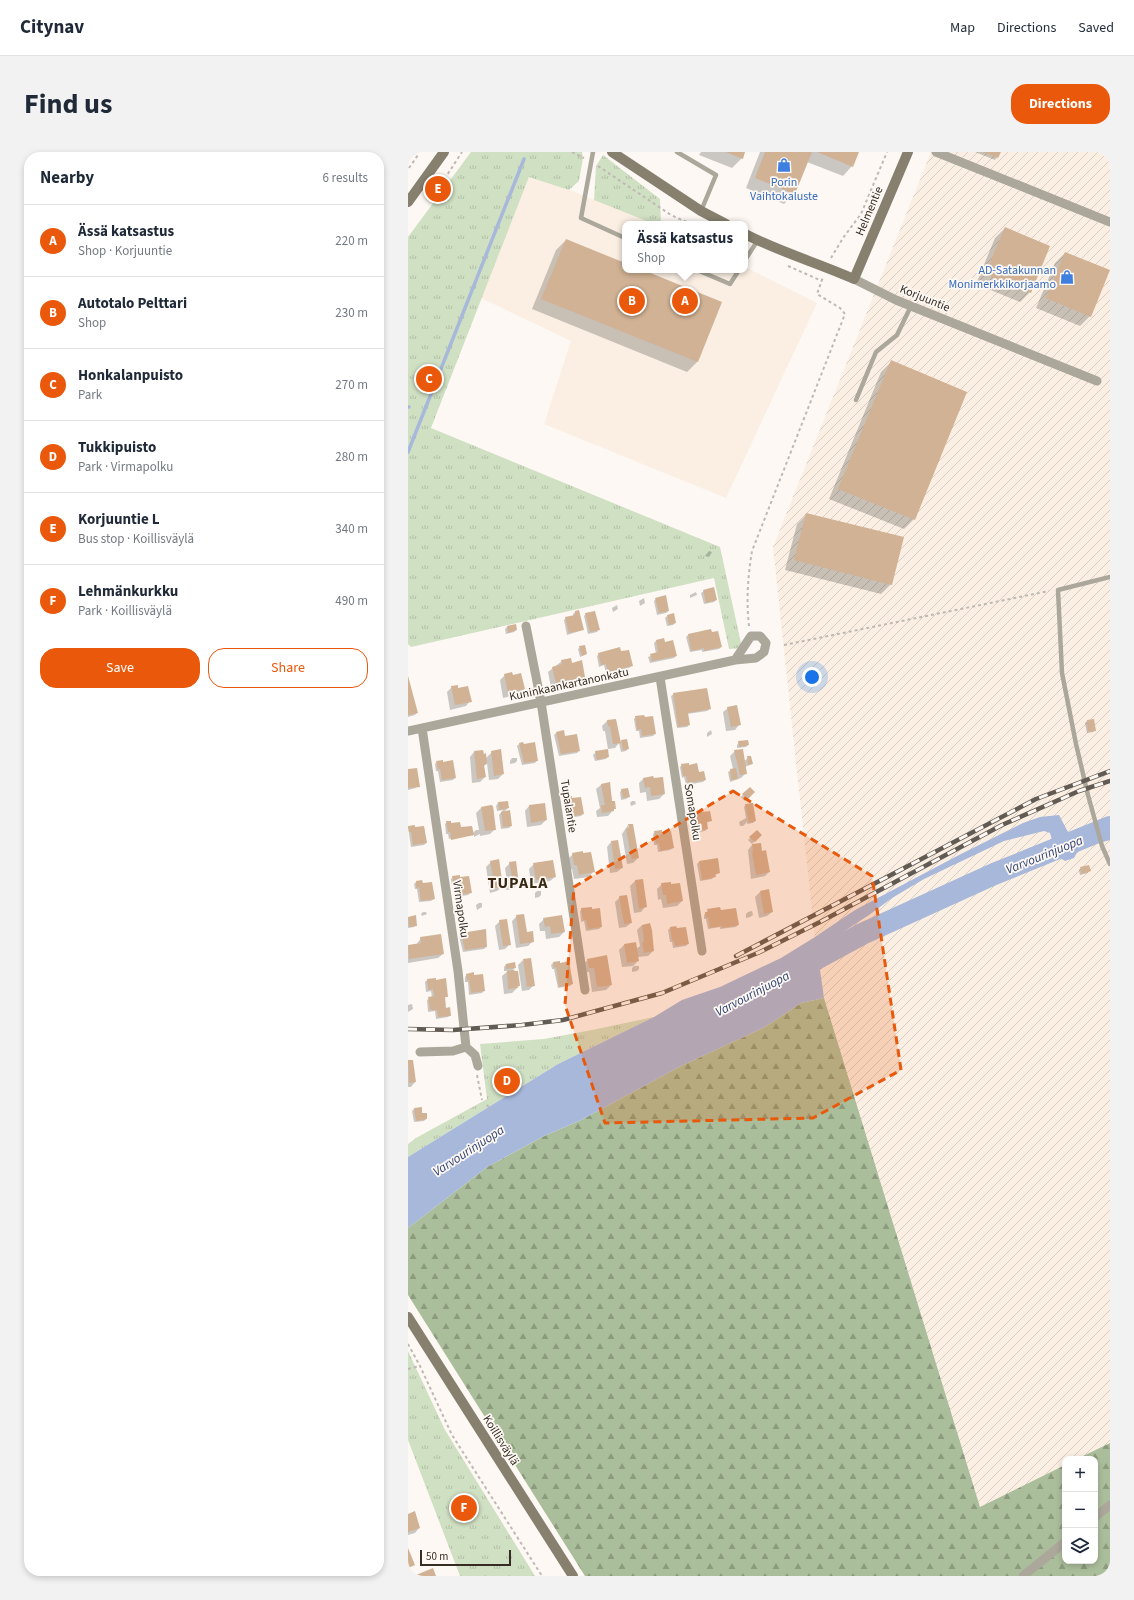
<!DOCTYPE html>
<meta charset="utf-8">
<style>
:root{--surface:#fff;--page:#f2f2f3;--text:#1f2937;--muted:#747a83;--line:#e0e1e3;--accent:#ea580c}
body{margin:0;font-family:"Source Sans 3",sans-serif;background:var(--page);color:var(--text)}
.controls{position:absolute;right:12px;bottom:12px;display:grid;overflow:hidden;border-radius:8px;box-shadow:0 2px 6px #0003}
.controls button{width:36px;height:36px;display:grid;place-items:center;padding:0;border:0;border-bottom:1px solid var(--line);background:var(--surface);color:var(--text);font:20px sans-serif}
.scale{position:absolute;left:12px;bottom:10px;width:91px;box-sizing:border-box;padding-left:4px;border:2px solid #352d24;border-top:0;font-size:11px;line-height:14px;white-space:nowrap;color:#352d24;-webkit-text-stroke:3px #fdf8f3;paint-order:stroke}
.you{position:absolute;left:404px;top:525px;width:14px;height:14px;margin:-10px;border:3px solid #fff;border-radius:50%;background:#1a73e8;box-shadow:0 0 0 6px #1a73e833}
.badge{display:grid;place-items:center;width:26px;height:26px;border-radius:50%;background:var(--accent);color:#fff;font-size:13px;font-weight:700}
.pin{position:absolute;translate:-50% -50%;border:2px solid #fff;box-shadow:0 1px 4px #0006}
.popup{position:absolute;left:214px;top:69px;width:126px;height:52px;box-sizing:border-box;display:grid;place-content:center;border-radius:8px;background:var(--surface);filter:drop-shadow(0 1px 3px #0005);font-size:13px;white-space:nowrap;color:var(--muted)}
.popup b{font-size:15px;color:var(--text)}
.popup::after{content:'';position:absolute;left:50%;top:100%;margin-left:-8px;border:8px solid transparent;border-top-color:var(--surface)}
.list{margin:0;padding:0;list-style:none}
h2{display:flex;justify-content:space-between;align-items:center;height:52px;margin:0;padding:0 16px;font-size:17px}
h2 small{font-size:13px;font-weight:400;color:var(--muted)}
.list li{display:grid;grid-template-columns:26px 1fr auto;gap:12px;align-items:center;box-sizing:border-box;height:72px;padding:0 16px;border-top:1px solid var(--line)}
.list b{display:block;font-size:15px;white-space:nowrap}
.list p{margin:0;font-size:13px;white-space:nowrap;color:var(--muted)}
.list em{font-size:13px;font-style:normal;color:var(--muted)}
.actions{display:flex;gap:8px;padding:12px 16px}
.actions a{flex:1;padding:9px 0;border:1px solid var(--accent);border-radius:16px;text-align:center;font-size:14px;color:var(--accent)}
.actions .main{background:var(--accent);color:#fff}
.icon{flex:none;width:22px;height:22px;fill:none;stroke:currentColor;stroke-width:2;stroke-linecap:round;stroke-linejoin:round}
.map{position:relative;flex:none;width:702px;height:1424px;overflow:hidden;border-radius:16px}
header{display:flex;align-items:center;gap:24px;box-sizing:border-box;height:56px;padding:0 20px;background:var(--surface);border-bottom:1px solid var(--line)}
header strong{font-size:19px}
nav{display:flex;gap:22px;margin-inline-start:auto;font-size:14px}
.intro{display:flex;align-items:center;justify-content:space-between;box-sizing:border-box;height:96px;padding:0 24px}
h1{margin:0;font-size:28px}
.button{padding:10px 18px;border-radius:16px;background:var(--accent);color:#fff;font-size:14px;font-weight:700}
main{display:flex;gap:24px;padding:0 24px}
aside{flex:1;background:var(--surface);border-radius:16px;box-shadow:0 2px 6px #0003}
.map>svg:first-child{display:block}
.built{fill:#fbefe3}
.industrial{fill:url(#industrial-furrows);fill-rule:evenodd}
.grass{fill:url(#grass-tufts)}
.forest{fill:url(#forest-firs)}
.water{fill:#a7b8db}
.shadow{fill:#0003}
.lines{fill:none;stroke-linecap:round;stroke-linejoin:round}
.stream{stroke:#a7b8db;stroke-width:3.5}
.river{stroke:#a7b8db;stroke-width:22}
.building{fill:#d1b295}
.path{stroke:#bfb9b3;stroke-width:2;stroke-dasharray:3 3;stroke-linecap:butt}
.lane{stroke:#aca79b;stroke-width:4.5}
.street{stroke:#aca79b;stroke-width:9}
.secondary{stroke:#87806f;stroke-width:10}
.rail-casing{stroke:#625b53;stroke-width:4.5}
.rail{stroke:#fdf8f3;stroke-width:3;stroke-dasharray:9;stroke-linecap:butt}
.marked{fill:#e8590c;fill-opacity:0.2;stroke:#e8590c;stroke-width:3;stroke-dasharray:8 5;stroke-linejoin:round}
.labels{text-anchor:middle;stroke-width:3.5;stroke-linejoin:round;paint-order:stroke}
.shop-label{font-size:12px;fill:#366cbe;stroke:#fdf8f3}
.street-label{font-size:12px;fill:#352d24;stroke:#fdf8f3}
.water-label{font-size:13px;font-style:italic;fill:#2f4473;stroke:#fdf8f3}
.district-label{font-size:16px;font-weight:bold;letter-spacing:1px;fill:#392715;stroke:#fdf8f3}
</style>
<header>
<strong>Citynav</strong>
<nav><a>Map</a><a>Directions</a><a>Saved</a></nav>
</header>
<div class="intro"><h1>Find us</h1><a class="button">Directions</a></div>
<main>
<aside>
<h2>Nearby<small>6 results</small></h2>
<ul class="list">
<li><span class="badge">A</span><div><b>Ässä katsastus</b><p>Shop · Korjuuntie</p></div><em>220 m</em></li>
<li><span class="badge">B</span><div><b>Autotalo Pelttari</b><p>Shop</p></div><em>230 m</em></li>
<li><span class="badge">C</span><div><b>Honkalanpuisto</b><p>Park</p></div><em>270 m</em></li>
<li><span class="badge">D</span><div><b>Tukkipuisto</b><p>Park · Virmapolku</p></div><em>280 m</em></li>
<li><span class="badge">E</span><div><b>Korjuuntie L</b><p>Bus stop · Koillisväylä</p></div><em>340 m</em></li>
<li><span class="badge">F</span><div><b>Lehmänkurkku</b><p>Park · Koillisväylä</p></div><em>490 m</em></li>
</ul>
<div class="actions"><a class="main">Save</a><a>Share</a></div>
</aside>
<div class="map">
<svg width="702" height="1424" viewBox="0 0 702 1424">
<defs>
<pattern id="industrial-furrows" width="10" height="10" patternUnits="userSpaceOnUse"><rect width="10" height="10" fill="#fbefe3"/><path d="M-1 1l2-2M0 10L10 0M9 11l2-2" fill="none" stroke="#d8cdc3"/></pattern>
<pattern id="grass-tufts" width="24" height="20" patternUnits="userSpaceOnUse"><rect width="24" height="20" fill="#d0e0c3"/><path d="M3 7l-1-3M5 7V3M7 7l1-3M15 17l-1-3M17 17v-4M19 17l1-3" fill="none" stroke="#b3c0a7"/></pattern>
<pattern id="forest-firs" width="22" height="20" patternUnits="userSpaceOnUse"><rect width="22" height="20" fill="#abbe9b"/><path d="M5 1l3.5 6h-7zM16 11l3.5 6h-7z" fill="#8c9b7e"/></pattern>
</defs>
<rect width="100%" height="100%" fill="#fdf8f3"/>
<path class="built" d="M121 25 162 38 246 72H217V118H337V115L409 151 318 346 136 272 163 189 73 146Z"/>
<path class="industrial" d="M523 0H702V1424H602L572 1356 416 846 408 797 365 395ZM657 1307H687V1409H657Z"/>
<path class="grass" d="M63 0H174L175 6 171 29 161 38 121 25 23 276 312 395 334 496 321 497 306 426 3 495 0 492V85Z
M195 3 252 47 253 72H246L186 48 188 14Z
M246 865 150 912 0 1005V992L8 986 79 947 72 892 136 887 184 878Z
M0 1199 37 1278 127 1424H52L0 1288Z"/>
<path class="forest" d="M416 846 572 1355 657 1313V1409H687V1307H669L702 1291V1424H177L0 1143V1076L79 1015 136 984 173 968 273 914 357 875 393 851Z"/>
<path class="water" d="M651 663 661 682 702 669V688L680 694 669 700 666 706 657 709 649 704 642 681 636 679 596 689 516 727 484 746 461 763 409 797 416 846 393 851 357 875 273 914 173 968 136 984 79 1015 0 1076V1005L150 912 246 865 274 848 312 835 373 806 407 785 447 758 551 703 615 671 632 665Z"/>
<path class="shadow" d="M293 0H336L334 6 324 16 291 3Z
M352 0H450L444 14 435 24 399 10 386 42 376 52 338 36Z
M567 0H592L587 8Z
M597 76 622 140 612 150 568 132 587 86Z
M158 88 217 112V118H232L313 151 289 210 279 220 124 157 148 98Z
M657 101 682 164 672 174 628 156 647 111Z
M483 210 506 367 496 377 421 347 473 220Z
M399 362 483 432 473 442 377 418 389 372Z
M301 399 304 400 301 405 297 404Z
M296 439 308 448 306 450 296 452 293 441Z
M288 440 289 443 282 446V443Z
M236 446 237 451 232 454 231 449Z
M248 447 260 459 258 461 249 463 246 449Z
M209 453 210 457 205 460 204 456Z
M167 460 174 477 172 479 159 483 156 468 158 466 165 464V462Z
M178 462 191 477 189 480 180 482 176 464Z
M259 464 267 471 265 473 259 474 257 466Z
M99 475 108 478 106 480 98 482 97 477Z
M280 483 313 495 311 497 294 500V498L282 500 278 485Z
M248 489 256 492 268 504 266 506 242 511 240 505 248 502 246 491Z
M172 495 178 502 172 505 170 497Z
M213 501 223 514 221 516 198 521 196 513 191 515 189 504 191 502Z
M154 509 163 512 176 525 171 529 143 535 140 520Z
M97 523 116 537 111 542 95 546 92 528Z
M0 525 9 561 7 563 0 565Z
M44 535 50 538 62 549 58 554 42 558 39 540Z
M266 542 302 557 299 559 279 562 281 573 279 575 269 576 263 544Z
M320 556 331 573 327 578 318 579 315 560Z
M228 565 236 567 247 582 245 584 232 586 231 579H228L226 567Z
M207 568 212 591 213 589 220 597 218 599 213 600 211 591 207 596 200 597 197 579H195L194 574 199 569Z
M679 569 687 578 685 580 679 581 677 571Z
M303 578 304 582 299 585V581Z
M148 581 156 585 171 599 169 601 151 604 146 583Z
M331 590 340 593 338 595 329 596V593Z
M111 592 129 608 127 611 114 613 109 594Z
M327 599 336 609 342 605 344 612 337 615 338 621 333 626 322 630 320 620 325 617 322 604Z
M66 600 75 603 78 606 84 600 95 622 90 627 81 628 79 611 75 615 77 625 72 630 64 631 62 605Z
M188 600 200 605 198 607 187 609 185 603Z
M104 606H109V609L107 611 102 612V609Z
M29 610 47 626 45 628 32 630 30 619H28L27 612Z
M274 613 280 614 297 628 295 630 278 633 276 625 274 626 272 615Z
M0 618 10 634 8 636 0 638Z
M236 626 256 642 251 647 239 649 238 640 232 641 231 631Z
M201 632 204 650 207 656 200 664 189 665 188 659 192 656 188 637 193 633Z
M342 636 346 640 337 649 333 645Z
M214 638 221 645 218 647 213 648 212 640Z
M157 646 175 662 173 664 160 666 158 653H156L155 648Z
M224 649H227L228 652 223 654 222 651Z
M99 650 100 656 96 660 103 674 101 676 93 677 91 663 95 658 89 659 88 654 90 651Z
M338 653 347 669 345 671 339 672V670L335 674H332L331 670 338 666 336 655Z
M121 654 138 668 133 673 119 675 117 659Z
M85 655 87 677 82 682 72 684V682L66 685V682L64 684V683L41 687 40 682H38L37 672 39 670 64 682 68 678H71L68 661 73 656Z
M285 662 302 669 298 671 299 677 297 679 285 681 282 664Z
M220 673 230 706 225 711 219 712 214 682Z
M0 675H16L18 691 16 693 3 695Z
M247 680 265 696 262 698 250 700 249 693H246L245 682Z
M349 680 352 683 344 692 340 688Z
M203 690 214 716 209 720 202 721 199 695Z
M344 693 361 720 357 724 343 727 340 698Z
M165 702 185 720 181 725 166 727 164 717 162 718 160 707Z
M309 707 311 721 306 724 304 727 292 729 289 712 291 710Z
M83 710 94 735 89 739 82 741 78 715Z
M102 711 110 732 105 737 98 738 97 732 99 730 97 716Z
M126 712 147 725 142 729 123 732 121 717Z
M673 716 682 719 679 721 672 723 671 718Z
M45 725 62 741 60 743 48 745 47 734H44L43 727Z
M235 728 237 755 233 760 226 761 222 734 227 729Z
M8 730 26 747 23 749 11 750 9 737H7L6 732Z
M254 732 274 749 269 754 255 756 253 747 250 748 249 737Z
M129 739H133V743L131 745 127 746V741Z
M352 740 364 760 359 764 351 766 347 745Z
M212 745 223 771 218 775 211 776 207 750Z
M71 751H74V755L69 758 68 753Z
M174 757 193 775 191 777 178 779 176 769 173 770 172 759Z
M300 758 312 759 330 773 328 775 312 777V775L300 777 298 767H296V763Z
M344 759 345 763 342 765 338 766V762L340 760Z
M15 760H18L19 762 14 764 13 762Z
M7 764 8 773 6 775 0 776V766Z
M109 764 118 781 125 789 120 794 108 796 104 769Z
M136 767 156 780 151 785 138 787 137 779H132L131 772Z
M92 769 102 792 97 797 91 798 87 774Z
M234 773 245 799 240 804 230 805V809L225 814 214 815 211 798 216 793 228 797 232 794 229 778Z
M262 776 280 792 278 794 265 796 264 790H262L260 778Z
M78 778V795L76 797 55 800 51 784 53 782Z
M13 786 35 802 30 806 0 811V794L8 793Z
M115 808 126 833 121 838 114 839 110 813Z
M180 808 203 833 198 838 184 840 181 820 176 821 175 812Z
M151 810 164 832 162 834 150 836 146 817H144L143 813 145 811Z
M98 812 107 816 105 818 111 834 104 841 96 842 94 824 100 819H96V815Z
M226 814H231V817L229 819 224 820V816Z
M59 822 76 839 74 841 61 843 60 830H57V825Z
M19 828 39 844 36 846 37 857 42 863 40 865 28 867 27 859 20 860 19 848 24 845 23 839 18 840 17 830Z
M4 852 5 857 0 860V853Z
M0 909H4L7 930 3 935H0Z
M6 957 14 962 18 967 16 969 6 970 4 959Z
M0 1363 11 1376 7 1381 0 1383Z"/>
<g class="lines">
<path class="stream" d="M0 255H1
M0 300 116 7"/>
<path class="river" d="M384 820 454 782 586 722 702 675"/>
</g>
<path class="building" d="M318 0H337L335 7Z
M357 0H404L387 42 347 26Z
M409 0H451L445 15Z
M575 0H593L590 6Z
M597 75 642 94 623 141 577 122Z
M158 87 217 111V118H235L314 150 290 210 133 147Z
M657 100 702 118 683 165 638 146Z
M483 208 559 240 507 368 430 337Z
M398 361 496 385 484 433 386 408Z
M306 435 309 448 298 451 295 438Z
M258 443 261 459 251 461 247 446Z
M171 458 176 478 161 481 157 465 167 463V459Z
M187 459 192 478 182 480 177 461Z
M266 461 268 471 261 473 259 463Z
M108 472 109 478 100 481 99 474Z
M303 477 304 480 310 479 314 495 296 499V496L283 499 280 482Z
M256 486 257 490 265 488 269 504 244 509 242 502 250 500 248 488Z
M177 493 179 502 174 504 171 494Z
M212 495 213 499 221 498 225 514 200 520 198 512 193 513 190 501Z
M163 506 164 511 174 508 177 525 148 531 144 515 154 512 153 508Z
M104 520 105 523 113 521 117 537 100 541 96 522Z
M0 524 10 561 0 563Z
M50 533V536L60 534 64 550 47 553 43 534Z
M299 536 303 557 280 561 282 573 270 575 265 541Z
M329 553 333 573 323 575 319 555Z
M236 563 237 565 245 564 248 582 234 584 233 577 229 578 227 564Z
M208 567 213 591 205 592 202 574 200 575 199 568Z
M686 567 688 579 680 580 679 568Z
M156 578 157 584 169 582 172 599 153 602 148 580Z
M219 587 221 597 215 598 213 588Z
M340 588 341 593 331 595 330 589Z
M115 590 116 592 127 590 130 609 116 611 111 591Z
M93 597 96 622 86 624 83 599Z
M200 597 201 605 189 608 187 599Z
M335 597 339 622 332 623 326 598Z
M75 598 76 602 78 601 79 612 76 613 78 625 69 627 66 599Z
M339 604H343L345 612 340 613Z
M35 608V610L45 608 48 626 34 628 32 617H30L28 609Z
M281 611V613L289 611 291 620 296 619 298 628 280 631 278 624H275L273 612Z
M9 616 12 635 0 636V617Z
M328 616 330 627 323 628 322 617Z
M245 624 246 626 255 625 257 642 243 644 242 635 237 636 235 626Z
M202 630 204 649H207L208 657H206V659L194 661 193 653H197L193 632Z
M342 635 347 640 339 648 334 642Z
M220 636 222 645 215 646 213 637Z
M164 644V646L173 645 176 662 162 665 160 652H158L157 645Z
M100 649 101 656 91 658 90 650Z
M137 651 139 668 123 671 121 653Z
M345 651 348 669 341 671 337 652Z
M83 653 85 654 88 678 77 679 73 655Z
M102 658 104 674 95 675 93 660Z
M302 659 304 669 299 670 300 677 287 679 284 661Z
M38 669H43V671L52 670 53 675 64 674 66 683 43 688 42 680H40Z
M220 672H225L231 706 224 707 223 704 218 677 221 676Z
M7 673V675L16 674 19 691 5 693 3 680H1L0 674Z
M254 678V680L263 679 266 696 252 699 251 691 248 692 246 679Z
M349 678 354 683 347 690 341 685Z
M210 688 215 716 207 717 203 689Z
M353 691 354 699 358 698 362 720 348 723 344 701 345 700 344 692Z
M175 699V701L183 700 187 720 171 723 169 713H166L164 701Z
M310 706 312 721 307 722 308 725 294 728 291 709Z
M91 707 95 735 87 736 82 709Z
M145 708 148 725 128 728 125 711Z
M108 709 111 732 102 733 101 726H104L101 710Z
M681 713 683 719 674 722 672 715Z
M52 723V725L61 724 64 741 50 743 48 732H46L44 724Z
M235 727 239 755 231 757 227 728Z
M14 728 15 731 24 730 27 747 13 749 11 735 8 736V729Z
M263 730V732L272 731 275 749 259 752 258 743H255L253 731Z
M361 737 365 760 356 762 352 739Z
M219 743 224 771 216 772 211 744Z
M184 755V757L192 756 194 775 180 777 178 768H175L173 756Z
M312 755 313 758 328 756 331 773 314 776V774L302 776 300 765 298 766 297 760H300L299 757Z
M116 762 119 780 125 779 126 790 112 792 108 763Z
M8 763 9 774 1 775 0 765Z
M154 763 157 780 143 782 142 774 137 775 135 766Z
M99 767 103 793 95 794 91 768Z
M242 771 244 778 246 799 236 801 234 790H236L234 773Z
M268 774 269 776 278 775 281 792 267 794 266 788 264 789 262 775Z
M78 777 79 795 57 798 53 781Z
M33 782 36 802 1 807 0 793 13 791 12 785Z
M228 790 231 809 219 811 216 792Z
M199 803 204 833 189 835 186 816H181L179 807Z
M123 806 127 834 119 835 115 807Z
M152 809V811L161 809 165 832 151 835 148 815 146 816 145 810Z
M107 810 108 816 98 817V812Z
M106 818 107 819H110L112 834H109L110 836 100 837 99 819Z
M66 820V823L75 822 77 839 63 841 61 828H59L58 822Z
M28 826V828L38 826 40 845H37L38 856 42 855 43 864 30 865 29 858H22L20 845 26 844 25 837 20 838 19 827Z
M0 908H5L8 930 1 931Z
M14 955V961H19V967L8 969 6 956Z
M7 1359 12 1376 0 1380V1362Z
M0 1396 7 1413 0 1416Z
M25 1416 28 1424H9L8 1423Z"/>
<g class="lines">
<path class="path" d="M164 0 176 6
M190 14 263 63 283 72
M1 16 10 3 6 0
M30 37 54 0
M423 106 435 86 453 62 479 0
M380 114 414 129
M341 474C338 449 340 423 344 399L437 162 432 156 409 142 415 125
M376 493 641 439
M69 923 74 948
M79 953 84 959
M0 1192 12 1214 44 1283 134 1424
M0 1217 12 1214"/>
<path class="lane" d="M185 0 173 66 217 86
M269 0 308 23 293 59
M337 108 350 88
M289 118 322 132 331 118
M448 248 468 200 489 183 503 154
M702 425 650 438 654 521 668 592 680 643 694 694 702 712"/>
<path class="street" d="M528 0 702 70
M446 127 488 148 689 229
M118 474 133 550 177 838
M252 525 294 799
M0 579 327 508 348 506 356 500 358 491 352 484H343L327 508
M58 895 67 903 70 914
M12 900 45 899 58 895 50 819 14 576
M687 1365 702 1353
M615 1424 657 1390"/>
<path class="secondary" d="M204 0 293 59 318 72
M0 50 36 0
M337 82C372 100 410 111 446 127L500 0
M0 1165 165 1424"/>
<defs>
<path id="rail" d="M328 804 628 647 702 619
M0 877 45 878 114 873 155 868 254 841 352 800 412 770 594 673 671 639 702 629"/>
</defs>
<use href="#rail" class="rail-casing"/>
<use href="#rail" class="rail"/>
</g>
<path class="marked" d="M325 639 464 724 493 918 405 966 197 971 157 853 166 735Z"/>
<defs>
<symbol id="shop-bare" viewBox="-9 -9 18 18"><path d="M-5-2.5h2.3a2.7 3.5 0 0 1 5.4 0H5L5.5 6h-11ZM-1.5-2.5h3a1.5 2.3 0 0 0-3 0Z" fill="#3f7fe0" stroke="#fdf8f3" stroke-width="2.5" paint-order="stroke"/></symbol>
</defs>
<g fill-rule="evenodd">
<use href="#shop-bare" x="366" y="3" width="20" height="20"/>
<use href="#shop-bare" x="649" y="115" width="20" height="20"/>
</g>
<g class="labels">
<g class="shop-label">
<text x="376" y="34">Porin<tspan x="376" dy="14">Vaihtokaluste</tspan></text>
<text x="648" y="122" text-anchor="end">AD-Satakunnan<tspan x="648" dy="14">Monimerkkikorjaamo</tspan></text>
</g>
<g class="street-label">
<text transform="translate(461 59) rotate(-67)" y="4">Helmentie</text>
<text transform="translate(517 146) rotate(22)" y="4">Korjuuntie</text>
<text transform="translate(161 532) rotate(-12)" y="4">Kuninkaankartanonkatu</text>
<text transform="translate(161 654) rotate(81)" y="4">Tupalantie</text>
<text transform="translate(285 660) rotate(81)" y="4">Somapolku</text>
<text transform="translate(53 757) rotate(82)" y="4">Virmapolku</text>
<text transform="translate(93 1288) rotate(58)" y="4">Koillisväylä</text>
</g>
<g class="water-label">
<text transform="translate(636 702) rotate(-22)" y="5">Varvourinjuopa</text>
<text transform="translate(344 841) rotate(-28)" y="5">Varvourinjuopa</text>
<text transform="translate(60 998) rotate(-33)" y="5">Varvourinjuopa</text>
</g>
<g class="district-label">
<text x="110" y="736">TUPALA</text>
</g>
</g>
</svg>
<div class="controls">
<button>+</button>
<button>−</button>
<button><svg class="icon" aria-label="layers" viewBox="0 0 24 24"><path d="M12 4l9 5-9 5-9-5zM3 14l9 5 9-5"/></svg></button>
</div>
<div class="scale">50 m</div>
<div class="you"></div>
<div class="pin badge" style="left:277px;top:149px">A</div>
<div class="popup"><b>Ässä katsastus</b>Shop</div>
<div class="pin badge" style="left:224px;top:149px">B</div>
<div class="pin badge" style="left:21px;top:227px">C</div>
<div class="pin badge" style="left:99px;top:929px">D</div>
<div class="pin badge" style="left:30px;top:37px">E</div>
<div class="pin badge" style="left:56px;top:1356px">F</div>
</div>
</main>
